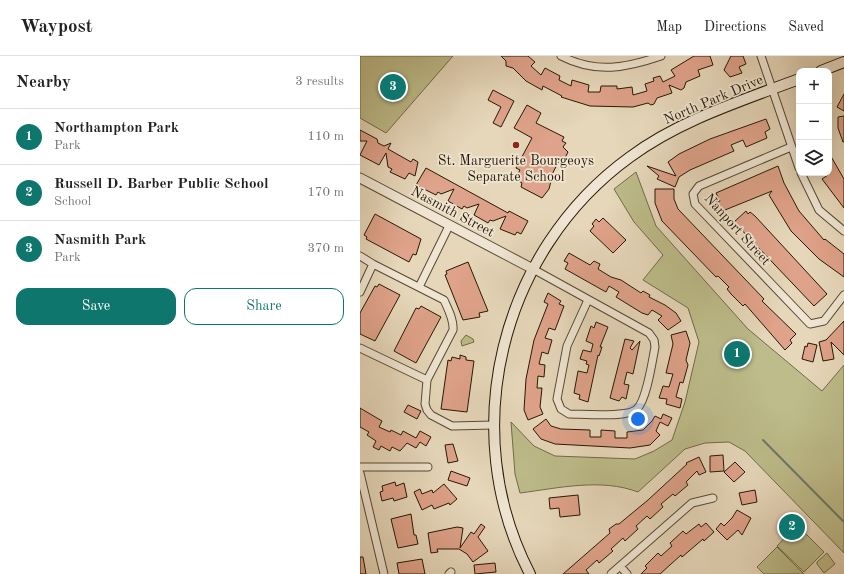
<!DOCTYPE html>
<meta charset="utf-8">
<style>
:root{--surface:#fff;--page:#f2f2f2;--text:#222;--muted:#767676;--line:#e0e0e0;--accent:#0f766e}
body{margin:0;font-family:"Old Standard TT",serif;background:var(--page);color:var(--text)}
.controls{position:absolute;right:12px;top:12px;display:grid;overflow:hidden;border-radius:8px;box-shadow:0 4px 16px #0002}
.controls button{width:36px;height:36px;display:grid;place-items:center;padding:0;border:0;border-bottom:1px solid var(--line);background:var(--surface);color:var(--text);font:20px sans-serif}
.you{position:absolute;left:278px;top:363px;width:14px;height:14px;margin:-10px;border:3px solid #fff;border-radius:50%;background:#1a73e8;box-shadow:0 0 0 6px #1a73e833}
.badge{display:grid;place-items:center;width:26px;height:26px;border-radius:50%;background:var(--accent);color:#fff;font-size:13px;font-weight:700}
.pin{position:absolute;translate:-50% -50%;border:2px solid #fff;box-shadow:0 1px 4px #0006}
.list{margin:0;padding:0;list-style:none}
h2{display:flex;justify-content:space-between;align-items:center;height:52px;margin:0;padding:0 16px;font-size:17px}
h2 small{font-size:13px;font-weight:400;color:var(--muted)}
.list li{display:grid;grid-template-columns:26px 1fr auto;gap:12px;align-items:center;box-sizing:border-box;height:56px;padding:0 16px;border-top:1px solid var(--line)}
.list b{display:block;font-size:15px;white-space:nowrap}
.list p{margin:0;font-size:13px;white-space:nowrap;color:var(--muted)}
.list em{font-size:13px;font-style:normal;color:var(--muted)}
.actions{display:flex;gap:8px;padding:12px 16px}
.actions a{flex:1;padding:9px 0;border:1px solid var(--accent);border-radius:12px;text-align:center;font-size:14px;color:var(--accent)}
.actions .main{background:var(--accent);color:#fff}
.icon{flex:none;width:22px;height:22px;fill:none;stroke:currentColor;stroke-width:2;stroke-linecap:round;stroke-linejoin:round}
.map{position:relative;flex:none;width:484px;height:518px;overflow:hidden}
header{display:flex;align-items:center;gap:24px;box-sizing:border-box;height:56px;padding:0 20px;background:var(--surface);border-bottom:1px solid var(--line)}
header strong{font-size:19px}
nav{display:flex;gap:22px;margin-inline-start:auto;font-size:14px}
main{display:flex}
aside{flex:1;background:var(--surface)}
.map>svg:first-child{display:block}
.green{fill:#bdbc8a;stroke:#726a47}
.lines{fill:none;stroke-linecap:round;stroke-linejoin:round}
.stream{stroke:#6a7969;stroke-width:2}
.building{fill:#dfa28a;stroke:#261804}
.minor-casing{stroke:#564832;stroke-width:9}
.tertiary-casing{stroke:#564832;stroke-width:11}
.secondary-casing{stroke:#261804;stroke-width:12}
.minor{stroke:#efe5d2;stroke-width:7}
.tertiary{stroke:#efe5d2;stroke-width:9}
.secondary{stroke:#efe5d2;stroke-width:10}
.poi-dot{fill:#8f2418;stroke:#efe5d2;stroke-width:1.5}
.labels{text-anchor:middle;stroke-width:3.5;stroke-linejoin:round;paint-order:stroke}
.street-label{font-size:14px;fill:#261804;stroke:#efe5d2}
.poi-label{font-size:14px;fill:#261804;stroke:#efe5d2}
</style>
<header>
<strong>Waypost</strong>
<nav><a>Map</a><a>Directions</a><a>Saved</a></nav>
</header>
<main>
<aside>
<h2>Nearby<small>3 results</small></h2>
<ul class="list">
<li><span class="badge">1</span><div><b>Northampton Park</b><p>Park</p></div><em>110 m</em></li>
<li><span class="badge">2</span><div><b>Russell D. Barber Public School</b><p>School</p></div><em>170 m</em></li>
<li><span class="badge">3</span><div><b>Nasmith Park</b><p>Park</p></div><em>370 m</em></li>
</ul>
<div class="actions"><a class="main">Save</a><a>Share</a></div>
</aside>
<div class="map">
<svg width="484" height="518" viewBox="0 0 484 518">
<rect width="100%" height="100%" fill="#e6d7ba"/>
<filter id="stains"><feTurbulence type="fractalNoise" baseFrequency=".005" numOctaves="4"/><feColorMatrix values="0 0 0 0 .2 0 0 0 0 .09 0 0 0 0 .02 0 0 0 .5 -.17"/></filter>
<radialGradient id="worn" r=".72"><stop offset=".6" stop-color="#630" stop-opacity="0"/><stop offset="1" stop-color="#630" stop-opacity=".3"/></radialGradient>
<path class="green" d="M0 0H93L26 77 0 62Z
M276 116 296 170 388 273 462 335 484 309V497L385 395 369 386 345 387 325 393 278 436C241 422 199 432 160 437L155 418 151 366 174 390 195 400 275 403 294 395 312 384 325 346 339 286 328 252 283 224 303 199 274 166 254 133Z
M106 279 113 283 114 286 102 290 101 285Z
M437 469 464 496 444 516 417 490Z
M417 491 444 518H404L397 511Z
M467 497 475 508 464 517 457 508V506Z"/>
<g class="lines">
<path class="stream" d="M403 384 484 466"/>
</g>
<path class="building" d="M141 0H168L175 6 171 10 181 19 185 12 200 20 199 24 211 30 212 24 229 29 228 36H240L241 30H257V33L272 31 273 39 287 35 285 28 294 25 293 22 300 20 303 26 315 20 311 14 334 0H350L353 9 338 14 340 20 326 26 324 32 321 34 309 29 312 37 297 42 294 48 291 49 288 47 273 51 230 50 201 41 202 40 183 30 182 34 166 25 153 12 146 10V5Z
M371 0H383L386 8 379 11 382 17 370 21 364 14Z
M133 34 154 45 141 71 133 67 141 51 128 44Z
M484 38V55L477 51Z
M167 49 181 57 176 67 204 81 202 85 206 87 203 91 208 96 204 104 199 105 189 124 191 125 189 133 182 142 161 131 162 127 155 123 160 114 156 112 172 82 154 72Z
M484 60V86H483L478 72V61Z
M406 63 410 73 405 76 407 82 386 91 383 84 371 89 374 95 330 114 319 121 315 131 297 123 299 120 287 110 316 120 308 106 319 98 350 83Z
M0 74 17 83 18 87 24 90 31 87 28 93 51 106 53 103 58 106 55 120 49 117 45 123 30 116 32 113 28 111 26 97 19 109 0 99 7 85H0Z
M469 97 484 123V152L462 123 468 119 466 117H469Z
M418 110 424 127 439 155 464 184 465 183 484 198V221L459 203 431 175 409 139 412 135 360 156 356 146 360 145 356 137Z
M66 112 148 157 149 155 168 165 161 178 157 176 155 179 140 173 146 160 133 165 130 164 128 167 114 159 119 148 107 152 104 150 102 153 88 145 94 133 81 138 78 136 76 139 56 129Z
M295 133H314V143L318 153 404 243 402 245 436 278 430 284 432 287 425 294 385 248 383 250 371 238 367 233 369 231 358 220 356 221 302 165 295 147Z
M386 155 388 158 390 156 395 160 467 238 454 250 374 166Z
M15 158 61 183 56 199 53 198 49 206 6 183 7 181 4 179Z
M243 162 266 184 253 197 230 175 234 170 232 168 236 163 239 166Z
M209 197 230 209 234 205 240 208 238 213 251 221 261 224 281 237 283 235 290 239 289 241 305 249 316 257 321 265 308 274 298 264 302 260 292 254 288 259 282 257 256 241 259 236 249 230 246 236 205 213 208 207 204 205Z
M108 206 128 255 119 257 120 261 103 264 85 219 87 218 86 215Z
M19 228 40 239 15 285 0 278V257L15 230 17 231Z
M188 237 201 245 199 248 204 250 195 274 189 272 185 282 192 284 188 298 182 296 179 308 185 309 184 321 178 320 177 332H182L180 351 183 358 168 364 164 354 166 323 174 284 188 248 184 246Z
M61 250 81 261 56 307 34 295 56 252 59 253Z
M484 265V299L471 286 474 303 463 305 459 286 466 284Z
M236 266 248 271 240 291H242L239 300 238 299 228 346 219 343 220 339 214 337 218 315 227 317 229 309 226 308 227 305 220 303 223 294 231 296 233 288 226 285 231 270 234 272Z
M326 275 330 287 326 304 328 309 323 327 320 326 316 341 322 343 320 352 306 348 307 343 299 342 303 330 309 331 313 318 306 317 313 288 311 279Z
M265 283 274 285 270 292 272 294 280 285 273 318 267 316 264 328 269 329 266 343 262 341 259 345 250 342Z
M448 287 457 289 453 306 442 303 445 290 447 291Z
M100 299 106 301V304L114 305 107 356 81 353 88 304 91 305 92 301 100 303Z
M48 349 61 355 57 363 44 356Z
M0 352 22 365 19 371 30 376 31 374 41 379 43 375 56 382 60 375 71 381 66 390 60 386 56 392 47 387 40 395 32 391 30 395 21 390 19 394 13 391 16 385 7 379 9 376 0 371Z
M303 358 312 362 308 370 300 366 296 375 300 379 290 389 270 392 195 388 181 383 173 373 186 363 191 370 201 373 230 374V381H241V374L255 375V382H267V376L283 374 292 365 295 360 301 363Z
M93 388 98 405 88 407 85 389Z
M363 399 364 415 350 416V400Z
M339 401 346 416 339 419 337 415 326 426 328 429 315 440 313 438 301 448 303 451 290 463 287 460 276 470 278 473 265 485 263 482 251 493 253 495 239 507 237 504 226 514 229 518H203L250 477 249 473 256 468H259L288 444 327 408 326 407Z
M375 406 385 416 374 426 364 416Z
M91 415 110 422 107 430 88 424Z
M35 426 36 430 44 427 47 441 34 445 33 442 22 445 20 436 23 435 22 430Z
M84 428 97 443 90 449 89 447 74 453 72 449 62 454 54 436 60 433 62 438 72 434 73 437Z
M395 434 397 446 382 449 379 437Z
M218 439 220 459 200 461 199 452 190 453 189 442Z
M377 454 391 462 382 479 378 474 367 484 356 473 361 467 364 470 372 462Z
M51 458 54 479H56L58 488 38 492 31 463Z
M346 467 354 476 344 485 343 483 322 501 321 499 300 518H281L287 512 285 510 298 497 301 500 312 490 310 487 323 475 326 478 339 468 341 471Z
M121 468 125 471 118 481 128 495 113 506 107 498 99 493H77L78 496 71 497 68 477 97 471 103 472 100 492 111 476 114 478Z
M0 501H3L6 518H0Z
M62 503 65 518H39L37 507Z
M135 507 136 516 115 518 114 509Z"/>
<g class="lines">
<defs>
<path id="minor" d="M201 0C236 18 266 12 301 0
M401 0 439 112
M431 91 339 130 333 138 335 148 450 268 464 265 484 239
M441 117 459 154 484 175
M0 200 13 208 84 244C88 253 94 264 93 274L67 324 65 348 67 354 71 359 92 370 134 369
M173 213 289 277 294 284 295 291C292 306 287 343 277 353 268 362 222 358 209 358L201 353 197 343 207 290 228 244
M59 231 89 170
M0 236 13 208
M0 292 67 324
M0 411H68
M0 417 24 518
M260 510 267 518
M89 518 91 516
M251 518 332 447 353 442"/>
<path id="tertiary" d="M0 122 173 213"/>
<path id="secondary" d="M461 15 484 6
M170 518C96 376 140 195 270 101 320 64 381 45 439 23"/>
</defs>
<use href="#minor" class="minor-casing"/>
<use href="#tertiary" class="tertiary-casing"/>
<use href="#secondary" class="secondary-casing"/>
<use href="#minor" class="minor"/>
<use href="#tertiary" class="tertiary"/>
<use href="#secondary" class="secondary"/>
</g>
<circle class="poi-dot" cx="156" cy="89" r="4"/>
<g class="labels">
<g class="street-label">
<text transform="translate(353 43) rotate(-23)" y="5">North Park Drive</text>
<text transform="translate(93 155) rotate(28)" y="5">Nasmith Street</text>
<text transform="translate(378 173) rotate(48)" y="5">Nanport Street</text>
</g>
<g class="poi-label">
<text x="156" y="109">St. Marguerite Bourgeoys<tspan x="156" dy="16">Separate School</tspan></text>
</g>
</g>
<rect width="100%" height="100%" filter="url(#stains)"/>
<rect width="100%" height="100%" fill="url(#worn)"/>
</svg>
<div class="controls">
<button>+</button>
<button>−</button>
<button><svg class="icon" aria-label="layers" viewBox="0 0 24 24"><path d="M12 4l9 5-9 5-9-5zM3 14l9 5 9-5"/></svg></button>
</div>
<div class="you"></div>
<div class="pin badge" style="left:377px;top:298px">1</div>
<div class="pin badge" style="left:432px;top:471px">2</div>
<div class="pin badge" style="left:33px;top:31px">3</div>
</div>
</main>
